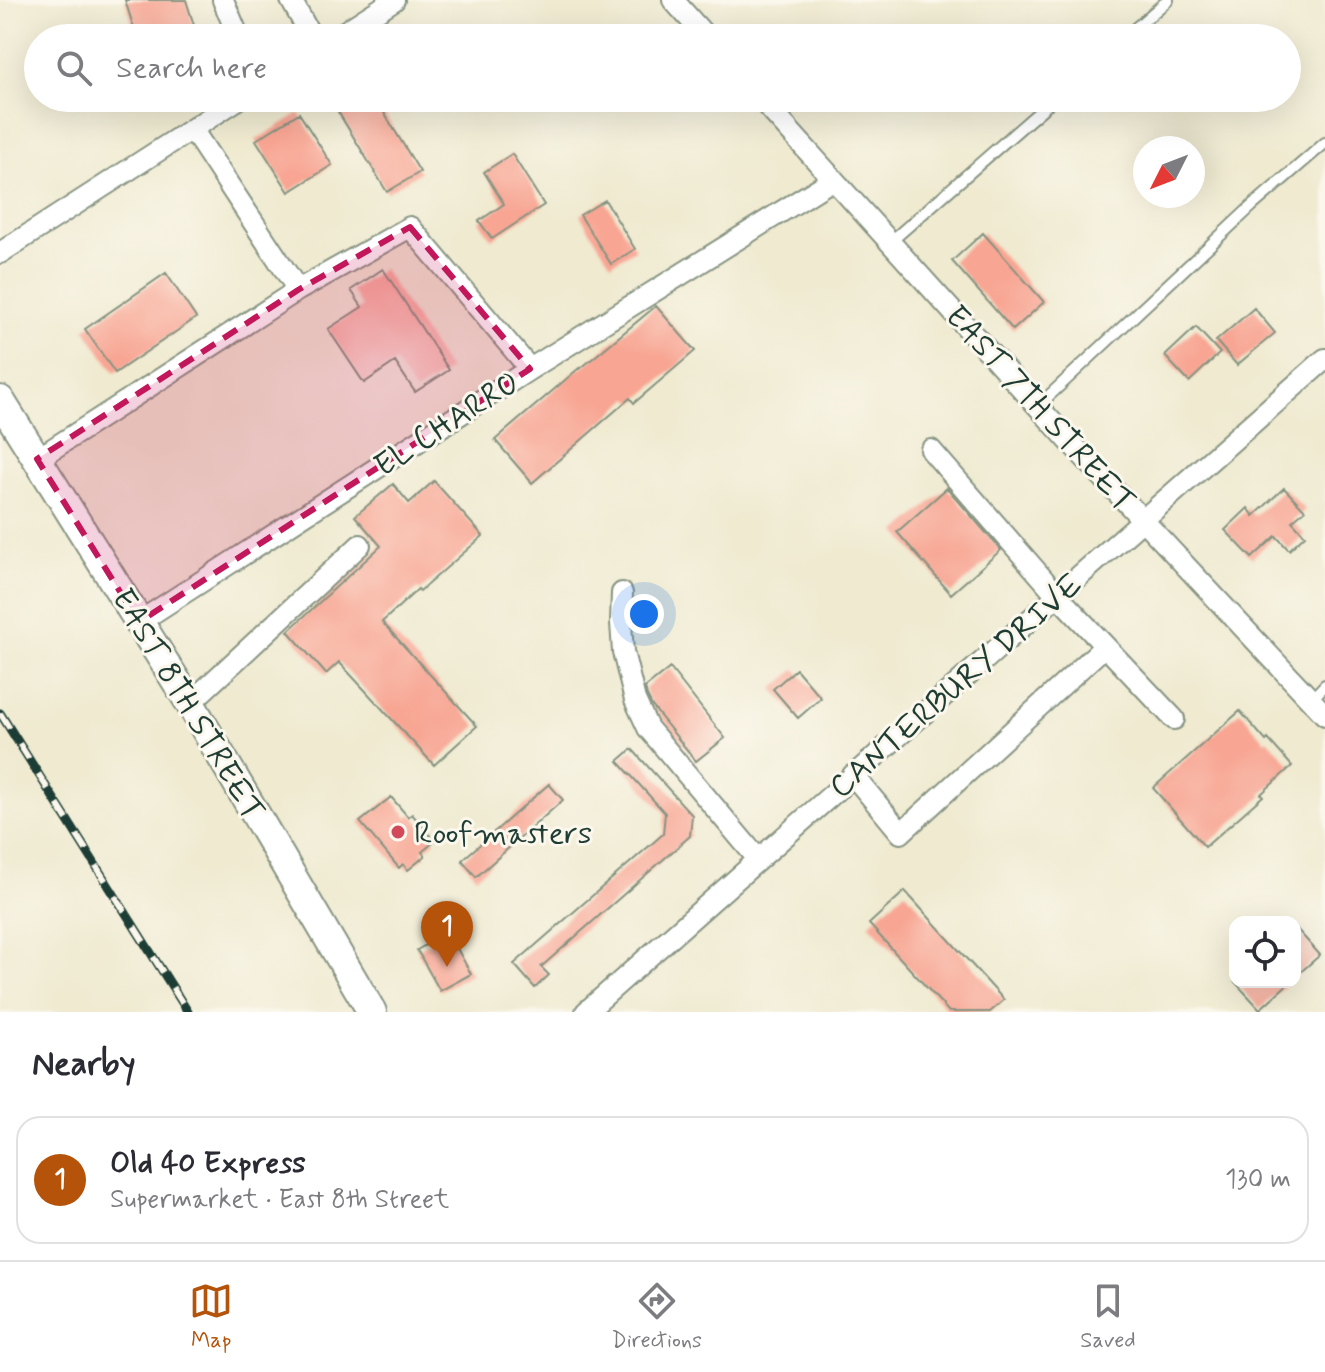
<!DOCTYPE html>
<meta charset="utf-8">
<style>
:root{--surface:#fff;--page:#f2f2f3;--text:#2b2b33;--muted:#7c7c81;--line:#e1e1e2;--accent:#b45309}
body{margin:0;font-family:Mynerve,sans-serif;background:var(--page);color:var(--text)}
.controls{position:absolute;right:24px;bottom:24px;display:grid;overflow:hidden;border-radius:16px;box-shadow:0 8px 32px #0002}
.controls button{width:72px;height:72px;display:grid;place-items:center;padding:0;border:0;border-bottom:2px solid var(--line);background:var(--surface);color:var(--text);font:40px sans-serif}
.compass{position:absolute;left:1133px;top:136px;width:72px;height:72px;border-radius:50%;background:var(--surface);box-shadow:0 8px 32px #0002;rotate:228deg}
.you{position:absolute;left:644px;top:614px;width:28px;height:28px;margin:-20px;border:6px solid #fff;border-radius:50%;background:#1a73e8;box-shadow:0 0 0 12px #1a73e833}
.badge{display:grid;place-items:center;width:52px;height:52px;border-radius:50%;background:var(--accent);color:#fff;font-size:26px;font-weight:700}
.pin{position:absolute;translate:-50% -66px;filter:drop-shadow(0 2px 4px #0008)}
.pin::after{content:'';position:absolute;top:42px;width:28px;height:24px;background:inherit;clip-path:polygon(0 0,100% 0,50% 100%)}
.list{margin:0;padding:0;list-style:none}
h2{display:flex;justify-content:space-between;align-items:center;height:104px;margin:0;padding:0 32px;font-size:34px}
h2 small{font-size:26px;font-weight:400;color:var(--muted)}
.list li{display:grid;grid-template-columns:52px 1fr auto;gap:24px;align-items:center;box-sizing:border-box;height:128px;margin:0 16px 16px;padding:0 16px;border:2px solid var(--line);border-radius:24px}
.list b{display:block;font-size:30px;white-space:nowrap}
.list p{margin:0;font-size:26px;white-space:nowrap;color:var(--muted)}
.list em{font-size:26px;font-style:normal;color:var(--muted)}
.icon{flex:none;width:44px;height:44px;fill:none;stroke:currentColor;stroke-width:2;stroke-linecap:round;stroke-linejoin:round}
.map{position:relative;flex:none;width:1325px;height:1012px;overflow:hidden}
.search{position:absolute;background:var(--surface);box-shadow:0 8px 32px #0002;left:24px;right:24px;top:24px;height:88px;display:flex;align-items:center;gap:20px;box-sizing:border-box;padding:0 28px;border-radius:44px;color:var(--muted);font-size:30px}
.sheet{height:248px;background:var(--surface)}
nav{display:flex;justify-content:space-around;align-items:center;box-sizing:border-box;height:112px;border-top:2px solid var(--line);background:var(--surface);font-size:22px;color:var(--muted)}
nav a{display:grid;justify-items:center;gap:4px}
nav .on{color:var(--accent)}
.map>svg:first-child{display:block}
.building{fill:#f8a593}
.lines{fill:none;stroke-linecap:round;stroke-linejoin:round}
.service-casing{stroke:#879482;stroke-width:14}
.minor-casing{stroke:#879482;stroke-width:24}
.secondary-casing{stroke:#879482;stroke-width:32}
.service{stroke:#fff;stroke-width:10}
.minor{stroke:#fff;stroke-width:20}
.secondary{stroke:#fff;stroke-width:28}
.rail-casing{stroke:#1f3d34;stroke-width:9}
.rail{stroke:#fbf7ec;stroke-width:6;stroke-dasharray:18;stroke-linecap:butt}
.marked{fill:#c2185b;fill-opacity:0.2;stroke:#c2185b;stroke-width:6;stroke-dasharray:16 10;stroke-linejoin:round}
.poi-dot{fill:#d1495b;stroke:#fbf7ec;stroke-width:3}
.labels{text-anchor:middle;stroke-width:6;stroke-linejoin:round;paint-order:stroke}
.street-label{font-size:32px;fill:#1f3d34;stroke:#fbf7ec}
.poi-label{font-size:32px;fill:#1f3d34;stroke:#fbf7ec;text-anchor:start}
</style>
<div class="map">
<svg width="1325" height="1012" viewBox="0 0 1325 1012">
<rect width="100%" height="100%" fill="#fbf7ec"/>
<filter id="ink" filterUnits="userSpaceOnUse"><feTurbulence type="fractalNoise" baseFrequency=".0125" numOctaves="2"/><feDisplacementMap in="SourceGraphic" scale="16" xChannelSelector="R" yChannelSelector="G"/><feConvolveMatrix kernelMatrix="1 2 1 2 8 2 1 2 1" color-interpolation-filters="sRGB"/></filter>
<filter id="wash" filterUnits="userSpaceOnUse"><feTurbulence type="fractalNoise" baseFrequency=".006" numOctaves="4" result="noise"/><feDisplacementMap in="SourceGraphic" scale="32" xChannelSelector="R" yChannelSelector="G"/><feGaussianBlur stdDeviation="1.8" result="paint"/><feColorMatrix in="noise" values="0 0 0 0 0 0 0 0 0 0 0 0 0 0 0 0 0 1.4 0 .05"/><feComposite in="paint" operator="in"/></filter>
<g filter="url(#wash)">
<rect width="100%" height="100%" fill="#efead0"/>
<g id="blocks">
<path class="building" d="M125 0H186L198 38H137Z
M356 98H375L420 172 387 192 337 110Z
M299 113 332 165 289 192 256 140Z
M512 154 544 205 492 239 479 221 504 204 484 172Z
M605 200 635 249 611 264 580 215Z
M983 233 1044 302 1013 330 952 261Z
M383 269 449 370 415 392 395 362 364 383 328 329 362 307 351 290Z
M166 273 196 318 115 373 85 329Z
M656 306 695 351 634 403 630 398 532 483 495 440 579 368 580 369Z
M1254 308 1275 333 1237 365 1216 341Z
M1196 327 1220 353 1189 382 1165 356Z
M434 481 483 536 420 591 418 589 382 622 477 726 434 765 339 662 326 674 288 631 381 546 355 516 393 484 409 503Z
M947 488 1001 550 951 594 897 532Z
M1284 488 1305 510 1292 521 1305 535 1289 550 1276 536 1252 558 1225 530 1248 508 1254 516Z
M670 668 725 738 696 761 652 706 647 696 645 688Z
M796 669 821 698 798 718 773 689Z
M1240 711 1266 741 1268 739 1292 766 1261 794 1263 796 1205 847 1153 788Z
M632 749 692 815 690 836 541 967 549 975 535 988 514 964 663 834 665 813 618 761Z
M549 784 563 800 476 877 462 860Z
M391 797 408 817 412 814 435 841 422 852 425 856 408 870 403 864 399 868 360 822Z
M905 891 1004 1000 990 1012H949L869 924Z
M1295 927 1320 955 1295 977Z
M448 932 471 974 440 991 417 950Z
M1235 982H1290L1260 1009Z"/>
</g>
</g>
<g filter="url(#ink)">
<use href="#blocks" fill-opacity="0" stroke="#879482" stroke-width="2"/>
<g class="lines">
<defs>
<path id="service" d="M1124 38 1168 0
M889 243 1055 98
M1038 406 1252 206 1325 143
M1311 700 1325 685"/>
<path id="minor" d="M223 0 239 38
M291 0 312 38
M673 0 707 38
M335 38 394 0
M760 98 1070 442 1325 715
M192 129 298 290
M0 253 240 98
M931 450 1057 595 1174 719
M37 459 298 290 410 227 530 369
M622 593 621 623 623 652 635 700 648 728 758 859
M139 622 530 369 832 180
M190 703 360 545
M853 775 901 833 1105 646
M586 1012 1325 359"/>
<path id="secondary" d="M0 400 190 703 372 1012"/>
</defs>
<use href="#service" class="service-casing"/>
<use href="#minor" class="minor-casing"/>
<use href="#secondary" class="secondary-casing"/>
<use href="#service" class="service"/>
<use href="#minor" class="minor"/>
<use href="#secondary" class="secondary"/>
<defs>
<path id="rail" d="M0 713 188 1012"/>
</defs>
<use href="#rail" class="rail-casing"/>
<use href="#rail" class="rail"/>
</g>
</g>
<path class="marked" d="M410 227 530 369 139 622 37 459 298 290Z"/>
<circle class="poi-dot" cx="398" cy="832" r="8"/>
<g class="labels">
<g class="street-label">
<text transform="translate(1041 408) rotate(48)" y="11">EAST 7TH STREET</text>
<text transform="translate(446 423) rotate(-33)" y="11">EL CHARRO</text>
<text transform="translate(955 685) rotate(-41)" y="11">CANTERBURY DRIVE</text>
<text transform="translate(189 704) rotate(59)" y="11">EAST 8TH STREET</text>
</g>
<g class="poi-label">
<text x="414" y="843">Roofmasters</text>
</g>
</g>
</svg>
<div class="controls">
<button><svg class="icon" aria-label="locate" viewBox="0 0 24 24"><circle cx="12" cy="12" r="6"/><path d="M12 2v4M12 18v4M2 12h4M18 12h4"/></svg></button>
</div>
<svg class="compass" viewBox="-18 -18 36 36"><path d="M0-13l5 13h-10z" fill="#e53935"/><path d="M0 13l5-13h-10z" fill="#7c7c81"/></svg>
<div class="you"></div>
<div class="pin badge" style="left:447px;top:967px">1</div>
<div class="search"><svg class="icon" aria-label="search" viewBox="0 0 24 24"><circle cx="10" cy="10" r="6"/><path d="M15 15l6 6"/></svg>Search here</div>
</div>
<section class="sheet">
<h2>Nearby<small></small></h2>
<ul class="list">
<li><span class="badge">1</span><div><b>Old 40 Express</b><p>Supermarket · East 8th Street</p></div><em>130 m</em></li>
</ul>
</section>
<nav>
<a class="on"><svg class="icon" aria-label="map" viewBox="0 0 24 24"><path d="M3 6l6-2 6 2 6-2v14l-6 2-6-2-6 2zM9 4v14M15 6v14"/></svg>Map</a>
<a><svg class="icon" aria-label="directions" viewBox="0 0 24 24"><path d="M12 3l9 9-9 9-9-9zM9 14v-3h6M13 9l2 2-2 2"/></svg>Directions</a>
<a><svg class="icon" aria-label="saved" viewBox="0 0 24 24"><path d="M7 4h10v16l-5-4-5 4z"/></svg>Saved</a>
</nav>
